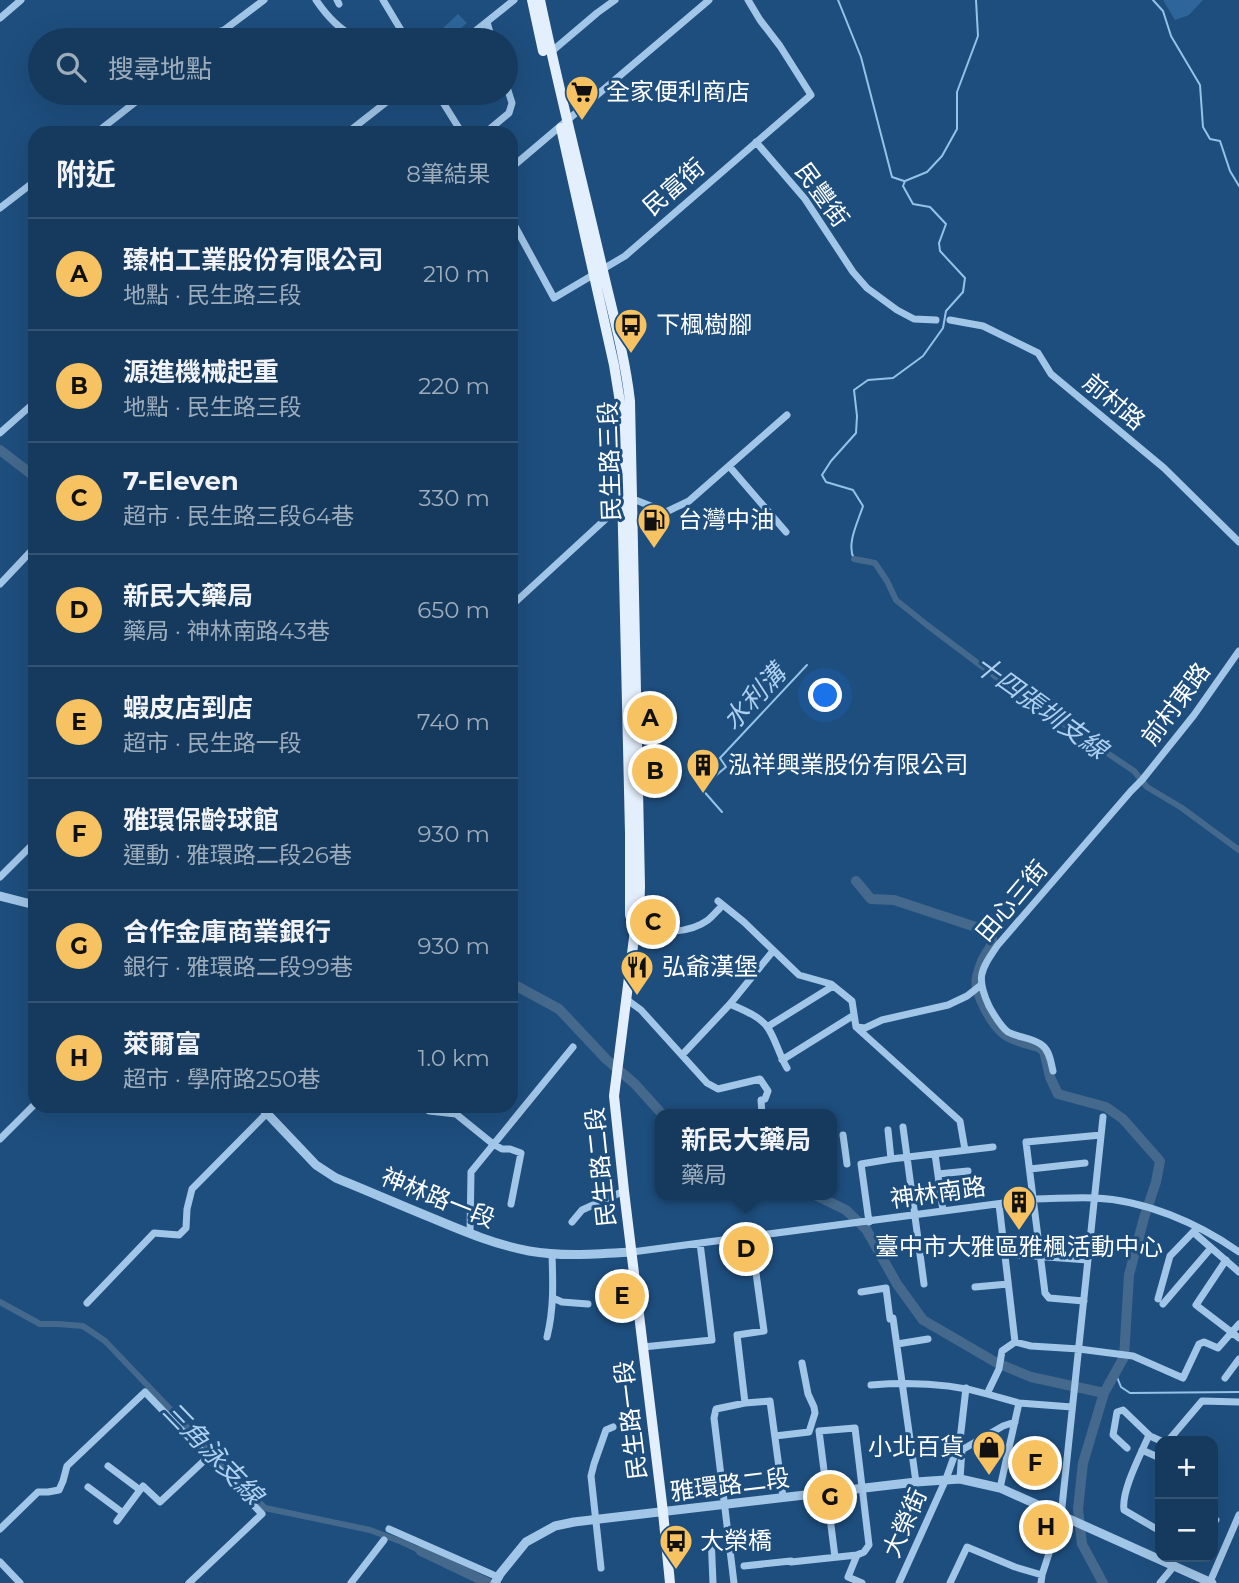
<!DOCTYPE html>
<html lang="zh-TW">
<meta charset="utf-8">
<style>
:root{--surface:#163a5e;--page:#234567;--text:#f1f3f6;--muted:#9eadbc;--line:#355473;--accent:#f7c261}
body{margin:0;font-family:Montserrat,"Noto Sans TC",sans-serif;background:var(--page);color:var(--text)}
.controls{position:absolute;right:21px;bottom:21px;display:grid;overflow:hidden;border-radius:14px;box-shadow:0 7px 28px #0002}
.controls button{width:63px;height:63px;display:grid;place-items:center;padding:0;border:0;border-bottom:2px solid var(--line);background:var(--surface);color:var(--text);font:35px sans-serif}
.you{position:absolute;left:826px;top:696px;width:24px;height:24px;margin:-18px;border:5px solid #fff;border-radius:50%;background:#1a73e8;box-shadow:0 0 0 10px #1a73e833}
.badge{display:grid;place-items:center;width:46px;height:46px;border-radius:50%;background:var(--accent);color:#111;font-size:23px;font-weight:700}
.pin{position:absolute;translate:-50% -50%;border:4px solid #fff;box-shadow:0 2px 7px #0006}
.popup{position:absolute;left:655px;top:1109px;width:182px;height:91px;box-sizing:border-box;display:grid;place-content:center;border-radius:14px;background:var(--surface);filter:drop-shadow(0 2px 5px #0005);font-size:23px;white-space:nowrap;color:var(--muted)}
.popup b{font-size:26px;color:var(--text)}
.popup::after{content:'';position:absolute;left:50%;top:100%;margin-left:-14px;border:14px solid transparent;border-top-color:var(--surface)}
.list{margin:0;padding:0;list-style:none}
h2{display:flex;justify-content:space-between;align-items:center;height:91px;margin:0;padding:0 28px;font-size:30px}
h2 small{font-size:23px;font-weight:400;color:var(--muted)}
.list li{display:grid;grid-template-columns:46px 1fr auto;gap:21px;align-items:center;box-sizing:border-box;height:112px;padding:0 28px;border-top:2px solid var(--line)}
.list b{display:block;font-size:26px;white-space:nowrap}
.list p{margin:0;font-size:23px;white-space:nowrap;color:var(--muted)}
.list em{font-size:23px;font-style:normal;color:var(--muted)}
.icon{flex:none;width:38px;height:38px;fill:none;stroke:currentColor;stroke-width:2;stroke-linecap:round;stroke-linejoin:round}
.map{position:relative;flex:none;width:1239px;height:1583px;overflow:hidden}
.search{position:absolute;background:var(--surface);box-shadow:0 7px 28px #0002;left:28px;top:28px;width:490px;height:77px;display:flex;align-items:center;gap:18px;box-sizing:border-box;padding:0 24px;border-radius:38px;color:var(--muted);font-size:26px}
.panel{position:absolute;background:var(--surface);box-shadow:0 7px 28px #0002;left:28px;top:126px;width:490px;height:987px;border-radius:21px}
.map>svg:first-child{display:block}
.green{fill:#2e669b}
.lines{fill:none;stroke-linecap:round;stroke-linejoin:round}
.stream{stroke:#95c2e9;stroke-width:2}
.canal{stroke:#45698c;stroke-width:6}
.river{stroke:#45698c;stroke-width:10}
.minor{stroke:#a2c6e8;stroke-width:7}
.tertiary{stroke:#a2c6e8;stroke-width:9}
.primary{stroke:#e4effe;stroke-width:10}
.labels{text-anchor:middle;stroke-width:6;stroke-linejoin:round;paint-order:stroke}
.poi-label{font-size:24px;fill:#fff;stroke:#1e4e7e;text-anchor:start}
.street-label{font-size:24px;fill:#fff;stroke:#1e4e7e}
.water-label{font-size:26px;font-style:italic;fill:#add0f0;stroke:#1e4e7e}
</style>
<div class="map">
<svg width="1239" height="1583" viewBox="0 0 1239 1583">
<rect width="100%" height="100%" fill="#1e4e7e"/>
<path class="green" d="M1163 0H1203L1189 15 1175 20Z
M458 14 467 23 450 38 442 29Z"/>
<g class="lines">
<path class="stream" d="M838 0 861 57 892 177 904 181
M1153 0 1163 11 1171 36 1200 85 1203 127 1210 139 1220 141 1230 171 1239 186
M854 559C846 544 858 522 863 506L853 490 826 482 822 475 831 461 856 433 857 416 854 390 868 380 893 378 923 356 943 328 946 311 963 292 965 278 940 251 939 243 946 224 930 207 913 204 903 186 905 181 927 172 942 156 957 129V92L978 36 976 0
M722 812 701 788 726 767 720 758 807 665
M1115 1372 1121 1387 1130 1393 1239 1392"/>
<path class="canal" d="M854 559 875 563 887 581 896 600 927 625 1016 692 1134 771 1147 787 1182 808 1239 850
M0 1302 40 1324H58L83 1326 105 1341 265 1508 370 1530 402 1542 421 1551"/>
<path class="river" d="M0 450 35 477
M856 881 871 899 894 900 991 932C995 946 987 950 982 961 980 966 978 972 977 977 973 991 992 1025 1004 1034 1013 1041 1028 1044 1039 1047L1044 1051 1050 1077 1058 1094 1106 1107 1123 1119 1160 1161 1156 1182 1144 1218 1129 1275 1124 1357 1104 1393 1083 1463 1078 1509 1082 1544 1103 1583
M511 983 559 1009 606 1059 635 1084 662 1114
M815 1195 846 1210 866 1229 897 1284 923 1320 997 1363 1031 1377 1104 1393
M421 1551 488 1583"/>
<path class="minor" d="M316 0C329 19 339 28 358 40
M337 0 339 4
M383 0 407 40
M0 18 21 0
M487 22 492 40
M188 40 224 30 264 0
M464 40 514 0
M551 52 597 13 615 0
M437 93 462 133
M96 133 147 93
M347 133 398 93
M485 133 509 113 512 103 506 84
M756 142 805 199 853 272 867 288 897 310 914 319 936 320
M511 168 709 0
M0 208 35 181
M511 219 554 298 625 256 811 95 780 46 760 20 748 0
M950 320 983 326 1038 353 1051 374 1164 468 1239 542
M0 433 35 402
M729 466 786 532
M633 499 666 512 689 501 787 415
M0 584 35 547
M511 606 622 504
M0 877 35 842
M718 901 744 922 799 975 831 984 852 1001 856 1027 960 1121 965 1150
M635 930C658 932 688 935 708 920 712 917 716 912 720 908
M626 999 641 1010 707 1083 718 1089 760 1079 768 1091 765 1099 761 1100 762 1114
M730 1004C743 1010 760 1016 768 1028 776 1040 779 1055 787 1068
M767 1027 833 986
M857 1027 865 1028 882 1020 948 1005 967 996 981 985
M682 1055 730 1004 773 951
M782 1060 854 1015
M1053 1071C1051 1063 1050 1052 1043 1046 1035 1038 1019 1038 1008 1032 1000 1026 994 1015 989 1006 976 978 980 971 997 946L1131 791 1142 780 1194 715 1239 651
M429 1111 456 1114 493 1144 502 1149H510L521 1153 511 1204
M903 1127 924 1284
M888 1130 891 1159 993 1147
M843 1135 847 1164
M0 1139 35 1104
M935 1154 943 1211
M1030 1169 1085 1163
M938 1174 968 1171
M572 1222 582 1210 624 1191
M869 1222 861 1164 891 1159
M1193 1232 1239 1272
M470 1233 471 1172 573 1047
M632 1252 1034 1199C1054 1199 1074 1197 1094 1198 1145 1200 1198 1223 1239 1252
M1005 1254 1088 1260
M1226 1260 1196 1305 1239 1338
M975 1287 1008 1284
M861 1292 886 1288 890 1319 893 1318 916 1482
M553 1298 562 1302 588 1304
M1158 1299 1170 1256 1197 1228
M1084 1301 1049 1298 1045 1293 1026 1142 1101 1135
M87 1303 154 1233 179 1235 186 1228 187 1209 192 1189 274 1106
M1163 1304 1211 1248
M547 1337C554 1309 553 1282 552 1254
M1015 1342 1031 1346 1079 1349 1133 1356 1183 1378 1199 1344 1204 1342 1218 1348 1239 1324
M897 1344 928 1339
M643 1347 712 1340 700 1243
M1225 1378 1239 1359
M871 1385C910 1382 949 1383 987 1394L999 1369 1002 1351 1015 1342 999 1204
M987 1394 1019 1403 1072 1407
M745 1403 737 1335 764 1331 751 1237
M1149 1435C1141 1454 1121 1491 1124 1510L1160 1531
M775 1436 809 1432 815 1413 814 1407 808 1394 802 1363
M1168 1441 1202 1401 1239 1402
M1127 1448 1113 1435 1117 1412 1123 1410 1150 1436 1161 1441
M1142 1450 1160 1458
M960 1451 1003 1426 1015 1422
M108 1466 140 1490
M960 1479 962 1449 960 1440 966 1388
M88 1487 123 1513
M1000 1488 1019 1403
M1213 1519 1216 1520
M117 1521 143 1486 160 1502 208 1457
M0 1529 38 1492H48L59 1490 63 1481 67 1466 145 1392 262 1514 189 1583
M389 1529 498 1577
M711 1535 713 1583
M857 1555 848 1577 862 1583
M0 1562 20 1583
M791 1562 857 1555 864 1552 869 1545 855 1428 819 1431 835 1557
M744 1566 791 1561
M601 1568 591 1476 594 1464 606 1430 613 1427
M1210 1582 1239 1515
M351 1583 384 1540
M734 1583 714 1418 716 1409 745 1403 770 1401 783 1497
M899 1583 946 1479 960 1440
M950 1583 967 1547 1015 1567 1042 1575
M1041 1583 1042 1575 1061 1516 1103 1117
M1160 1583 1174 1566"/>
<path class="tertiary" d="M0 896 35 905
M260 1106 316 1165 336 1178C368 1191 400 1205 432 1218 463 1231 496 1245 529 1251 563 1257 598 1254 632 1252
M495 1583 500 1574 526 1542 555 1526 574 1522 916 1482 960 1479 1000 1488 1212 1583"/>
<path class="primary" d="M532 0 543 51
M540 0C559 91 582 180 603 271 613 314 625 357 630 401L640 886 639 917 635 930 614 1096 624 1191 663 1512 670 1583
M561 128 614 365 620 402 630 833V915L635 930"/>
</g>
<defs>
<symbol id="supermarket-pin" viewBox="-11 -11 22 30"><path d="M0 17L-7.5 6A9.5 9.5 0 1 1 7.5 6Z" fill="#f7c261" stroke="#1e4e7e"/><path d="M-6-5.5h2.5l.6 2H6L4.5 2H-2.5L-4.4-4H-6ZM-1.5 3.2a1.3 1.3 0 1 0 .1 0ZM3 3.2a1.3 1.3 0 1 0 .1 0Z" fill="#111"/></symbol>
<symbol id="bus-pin" viewBox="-11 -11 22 30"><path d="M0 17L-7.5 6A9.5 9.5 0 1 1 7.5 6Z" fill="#f7c261" stroke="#1e4e7e"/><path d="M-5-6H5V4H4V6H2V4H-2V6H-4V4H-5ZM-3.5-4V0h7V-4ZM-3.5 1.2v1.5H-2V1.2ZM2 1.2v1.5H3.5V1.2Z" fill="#111"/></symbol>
<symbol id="fuel-pin" viewBox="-11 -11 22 30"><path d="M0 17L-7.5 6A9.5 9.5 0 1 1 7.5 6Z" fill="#f7c261" stroke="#1e4e7e"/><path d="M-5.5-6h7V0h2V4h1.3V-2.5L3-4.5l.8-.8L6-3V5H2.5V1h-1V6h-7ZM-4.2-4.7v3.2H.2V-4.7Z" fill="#111"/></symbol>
<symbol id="building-pin" viewBox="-11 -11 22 30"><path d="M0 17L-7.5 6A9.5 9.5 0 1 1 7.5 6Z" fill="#f7c261" stroke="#1e4e7e"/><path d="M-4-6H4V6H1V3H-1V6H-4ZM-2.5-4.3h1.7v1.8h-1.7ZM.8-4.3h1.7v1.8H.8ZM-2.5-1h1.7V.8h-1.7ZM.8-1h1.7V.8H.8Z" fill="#111"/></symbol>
<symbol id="restaurant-pin" viewBox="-11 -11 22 30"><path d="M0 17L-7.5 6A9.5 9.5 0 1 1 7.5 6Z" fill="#f7c261" stroke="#1e4e7e"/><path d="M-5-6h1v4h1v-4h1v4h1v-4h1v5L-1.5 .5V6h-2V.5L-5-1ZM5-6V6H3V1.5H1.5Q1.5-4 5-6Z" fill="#111"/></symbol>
<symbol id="shop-pin" viewBox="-11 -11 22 30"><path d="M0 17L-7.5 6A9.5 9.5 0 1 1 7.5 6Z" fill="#f7c261" stroke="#1e4e7e"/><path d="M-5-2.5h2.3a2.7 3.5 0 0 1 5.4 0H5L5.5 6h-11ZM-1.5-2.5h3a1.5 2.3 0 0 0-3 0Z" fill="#111"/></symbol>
</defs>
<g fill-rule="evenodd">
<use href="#supermarket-pin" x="563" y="73" width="38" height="52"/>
<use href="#bus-pin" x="612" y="306" width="38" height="52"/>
<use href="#fuel-pin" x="635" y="501" width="38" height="52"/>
<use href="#building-pin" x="684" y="746" width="38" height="52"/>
<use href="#restaurant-pin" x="618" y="948" width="38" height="52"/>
<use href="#building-pin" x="1000" y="1183" width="38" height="52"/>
<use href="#shop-pin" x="970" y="1428" width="38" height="52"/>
<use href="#bus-pin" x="657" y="1522" width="38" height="52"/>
</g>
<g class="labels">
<g class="poi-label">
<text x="606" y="100">全家便利商店</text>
<text x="656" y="333">下楓樹腳</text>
<text x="678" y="528">台灣中油</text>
<text x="728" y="773">泓祥興業股份有限公司</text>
<text x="662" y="975">弘爺漢堡</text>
<text x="1019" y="1255" text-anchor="middle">臺中市大雅區雅楓活動中心</text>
<text x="964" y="1455" text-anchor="end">小北百貨</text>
<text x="700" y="1549">大榮橋</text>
</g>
<g class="street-label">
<text transform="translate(674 187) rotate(-41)" y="8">民富街</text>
<text transform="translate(822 195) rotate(54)" y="8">民豐街</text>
<text transform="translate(1114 402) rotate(40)" y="8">前村路</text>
<text transform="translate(610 461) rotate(-92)" y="8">民生路三段</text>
<text transform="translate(1176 704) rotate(-53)" y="8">前村東路</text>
<text transform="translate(1012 901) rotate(-50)" y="8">田心三街</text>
<text transform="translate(601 1167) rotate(-96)" y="8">民生路二段</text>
<text transform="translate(938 1193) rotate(-8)" y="8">神林南路</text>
<text transform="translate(438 1198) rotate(22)" y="8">神林路一段</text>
<text transform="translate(631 1420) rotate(-97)" y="8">民生路一段</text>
<text transform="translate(730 1485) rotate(-7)" y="8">雅環路二段</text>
<text transform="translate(905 1523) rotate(-66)" y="8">大榮街</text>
</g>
<g class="water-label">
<text transform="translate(754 697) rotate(-47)" y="9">水利溝</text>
<text transform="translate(1041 707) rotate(36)" y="9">十四張圳支線</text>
<text transform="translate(213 1453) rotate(46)" y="9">三角泳支線</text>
</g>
</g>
</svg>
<div class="controls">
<button>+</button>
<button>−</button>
</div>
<div class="you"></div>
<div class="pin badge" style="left:650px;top:718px">A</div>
<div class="pin badge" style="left:655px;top:771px">B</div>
<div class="pin badge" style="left:653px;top:922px">C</div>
<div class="pin badge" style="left:746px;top:1249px">D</div>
<div class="popup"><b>新民大藥局</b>藥局</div>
<div class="pin badge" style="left:622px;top:1296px">E</div>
<div class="pin badge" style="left:1035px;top:1463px">F</div>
<div class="pin badge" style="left:830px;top:1497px">G</div>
<div class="pin badge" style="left:1046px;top:1527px">H</div>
<div class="search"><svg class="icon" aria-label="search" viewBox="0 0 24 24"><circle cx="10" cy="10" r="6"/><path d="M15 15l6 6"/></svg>搜尋地點</div>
<section class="panel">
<h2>附近<small>8筆結果</small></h2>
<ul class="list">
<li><span class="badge">A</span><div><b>臻柏工業股份有限公司</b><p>地點 · 民生路三段</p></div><em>210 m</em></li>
<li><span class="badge">B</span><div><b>源進機械起重</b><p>地點 · 民生路三段</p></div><em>220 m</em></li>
<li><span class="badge">C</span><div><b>7-Eleven</b><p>超市 · 民生路三段64巷</p></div><em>330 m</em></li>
<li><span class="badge">D</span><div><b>新民大藥局</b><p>藥局 · 神林南路43巷</p></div><em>650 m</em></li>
<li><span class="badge">E</span><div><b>蝦皮店到店</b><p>超市 · 民生路一段</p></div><em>740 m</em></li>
<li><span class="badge">F</span><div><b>雅環保齡球館</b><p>運動 · 雅環路二段26巷</p></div><em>930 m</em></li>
<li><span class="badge">G</span><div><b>合作金庫商業銀行</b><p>銀行 · 雅環路二段99巷</p></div><em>930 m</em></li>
<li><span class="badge">H</span><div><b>萊爾富</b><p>超市 · 學府路250巷</p></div><em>1.0 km</em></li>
</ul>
</section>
</div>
